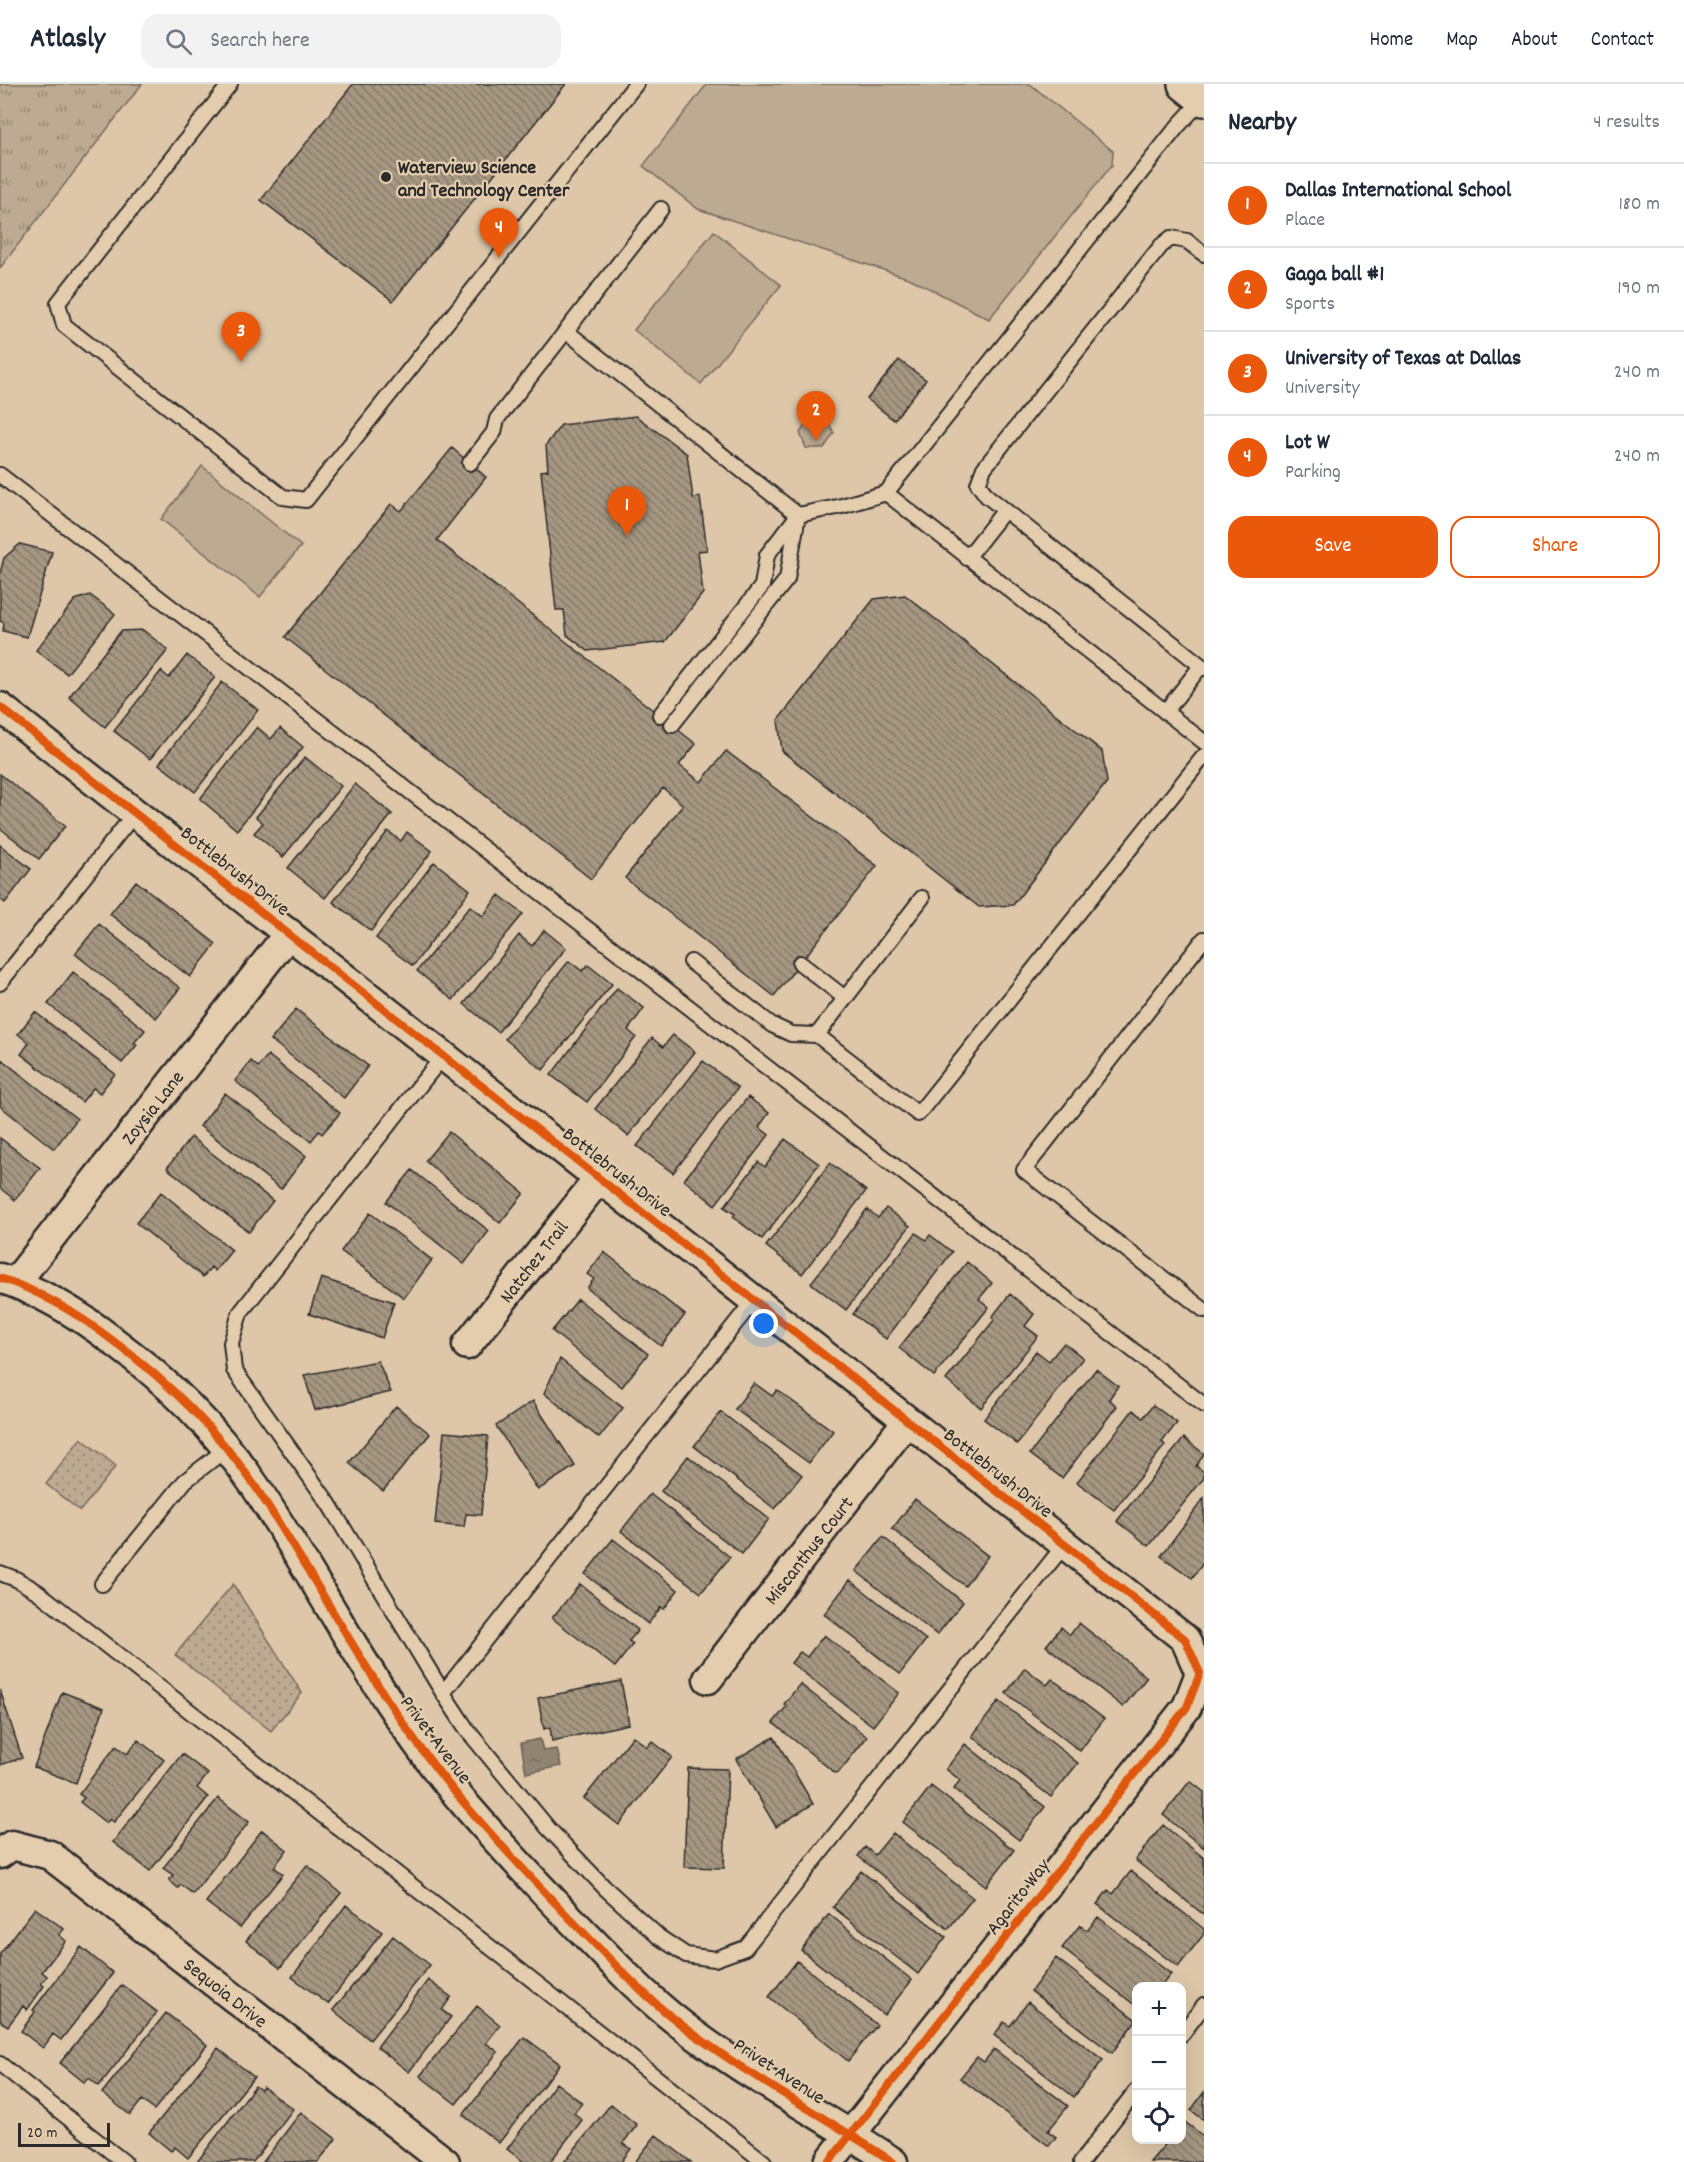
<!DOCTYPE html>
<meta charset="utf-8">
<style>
:root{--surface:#fff;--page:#f2f2f3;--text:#1f2937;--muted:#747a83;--line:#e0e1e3;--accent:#ea580c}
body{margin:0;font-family:Dekko,sans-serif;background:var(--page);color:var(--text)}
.controls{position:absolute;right:18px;bottom:18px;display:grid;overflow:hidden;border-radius:12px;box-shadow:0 6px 24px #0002}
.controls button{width:54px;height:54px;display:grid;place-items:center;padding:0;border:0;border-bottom:2px solid var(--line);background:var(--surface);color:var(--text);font:30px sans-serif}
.scale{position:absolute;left:18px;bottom:15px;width:92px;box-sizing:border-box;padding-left:6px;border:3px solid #2b2b2b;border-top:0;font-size:16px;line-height:21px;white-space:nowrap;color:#2b2b2b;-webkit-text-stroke:4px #e4cdad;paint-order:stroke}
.you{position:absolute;left:764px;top:1240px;width:21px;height:21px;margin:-15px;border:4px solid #fff;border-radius:50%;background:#1a73e8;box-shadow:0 0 0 9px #1a73e833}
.badge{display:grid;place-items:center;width:39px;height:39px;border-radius:50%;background:var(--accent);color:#fff;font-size:20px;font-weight:700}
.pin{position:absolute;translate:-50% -50px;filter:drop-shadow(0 2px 3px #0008)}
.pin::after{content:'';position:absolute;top:32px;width:21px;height:18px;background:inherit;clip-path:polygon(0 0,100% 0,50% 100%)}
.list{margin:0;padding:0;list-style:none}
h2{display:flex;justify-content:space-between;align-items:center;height:78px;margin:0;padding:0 24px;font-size:26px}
h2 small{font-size:20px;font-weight:400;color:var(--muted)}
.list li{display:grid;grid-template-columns:39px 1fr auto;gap:18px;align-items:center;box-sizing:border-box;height:84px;padding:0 24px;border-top:2px solid var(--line)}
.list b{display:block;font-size:22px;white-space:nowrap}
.list p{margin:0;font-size:20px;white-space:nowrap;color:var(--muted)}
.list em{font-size:20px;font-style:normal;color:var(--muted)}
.actions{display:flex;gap:12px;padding:18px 24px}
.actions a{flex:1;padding:14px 0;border:2px solid var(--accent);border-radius:18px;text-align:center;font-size:21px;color:var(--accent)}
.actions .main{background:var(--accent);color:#fff}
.icon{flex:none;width:33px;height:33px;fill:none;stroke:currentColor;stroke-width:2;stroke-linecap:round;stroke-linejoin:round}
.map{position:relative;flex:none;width:1204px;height:2078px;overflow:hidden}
header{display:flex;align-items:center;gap:36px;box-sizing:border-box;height:84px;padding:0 30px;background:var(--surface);border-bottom:2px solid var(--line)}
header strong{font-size:28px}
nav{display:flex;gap:33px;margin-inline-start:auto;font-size:21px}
.search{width:420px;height:54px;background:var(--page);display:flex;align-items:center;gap:15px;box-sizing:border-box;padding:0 21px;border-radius:18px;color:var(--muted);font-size:22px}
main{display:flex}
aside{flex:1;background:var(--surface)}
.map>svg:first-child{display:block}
.grass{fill:url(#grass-tufts);stroke:#746a5e;stroke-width:1.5}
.park{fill:url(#park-dots);stroke:#746a5e;stroke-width:1.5}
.pitch{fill:#bcaa91;stroke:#746a5e;stroke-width:1.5}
.water{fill:url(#water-ripples);stroke:#696056;stroke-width:1.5}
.building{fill:url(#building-back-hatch);stroke:#2b2b2b;stroke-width:1.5}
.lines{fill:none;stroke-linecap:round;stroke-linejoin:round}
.service-casing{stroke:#2b2b2b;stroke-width:18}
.minor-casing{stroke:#2b2b2b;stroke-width:33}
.secondary-casing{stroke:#2b2b2b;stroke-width:38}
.service{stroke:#e4cdad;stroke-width:14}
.minor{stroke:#e4cdad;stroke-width:28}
.secondary{stroke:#e4cdad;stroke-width:33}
.cycleway-casing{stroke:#e4cdad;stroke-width:11}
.cycleway{stroke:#df570e;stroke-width:8}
.poi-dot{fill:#2b2b2b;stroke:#e4cdad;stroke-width:2}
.labels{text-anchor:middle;stroke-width:4.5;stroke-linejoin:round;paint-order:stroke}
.poi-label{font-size:20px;font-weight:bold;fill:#2b2b2b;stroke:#e4cdad;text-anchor:start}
.street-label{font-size:20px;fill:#2b2b2b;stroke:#e4cdad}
</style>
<header>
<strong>Atlasly</strong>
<div class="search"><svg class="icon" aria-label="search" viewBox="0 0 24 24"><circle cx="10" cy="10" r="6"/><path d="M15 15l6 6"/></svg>Search here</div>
<nav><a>Home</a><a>Map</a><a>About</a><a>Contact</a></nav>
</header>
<main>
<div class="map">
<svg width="1204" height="2078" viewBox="0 0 1204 2078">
<defs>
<pattern id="grass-tufts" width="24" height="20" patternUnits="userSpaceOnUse" patternTransform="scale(1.5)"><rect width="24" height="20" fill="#bcaa91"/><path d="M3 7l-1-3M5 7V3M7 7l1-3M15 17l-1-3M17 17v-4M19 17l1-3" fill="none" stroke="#998b77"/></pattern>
<pattern id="park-dots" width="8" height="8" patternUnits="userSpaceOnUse" patternTransform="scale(1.5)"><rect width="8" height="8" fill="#bcaa91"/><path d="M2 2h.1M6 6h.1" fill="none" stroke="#998b77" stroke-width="1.8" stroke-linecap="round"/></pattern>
<pattern id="water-ripples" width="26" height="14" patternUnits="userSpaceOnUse" patternTransform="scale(1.5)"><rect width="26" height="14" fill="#928473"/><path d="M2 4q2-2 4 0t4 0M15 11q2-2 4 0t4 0" fill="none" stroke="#776c5f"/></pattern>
<pattern id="building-back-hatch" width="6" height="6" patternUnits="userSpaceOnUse" patternTransform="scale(1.5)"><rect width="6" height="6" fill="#a59781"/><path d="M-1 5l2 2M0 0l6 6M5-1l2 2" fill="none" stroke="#877b6a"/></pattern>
</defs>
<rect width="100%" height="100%" fill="#ddc7a8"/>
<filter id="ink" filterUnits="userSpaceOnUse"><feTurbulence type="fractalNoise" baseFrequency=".0167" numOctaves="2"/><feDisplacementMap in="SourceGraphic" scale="12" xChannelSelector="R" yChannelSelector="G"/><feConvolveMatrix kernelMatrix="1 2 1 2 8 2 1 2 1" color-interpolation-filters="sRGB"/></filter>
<g filter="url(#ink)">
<path class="grass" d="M0 0H142L0 184Z"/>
<path class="park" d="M81 1354 116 1382 80 1427 46 1400Z
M233 1500 302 1609 271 1647 175 1571Z"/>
<path class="pitch" d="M707 0H1030L1113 67 1112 81 989 235 911 195 698 125 643 82Z
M714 147 781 201 701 300 634 246Z
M809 335H826L834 349 824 364H806L800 349Z
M202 382 301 462 260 513 161 435Z"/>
<path class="water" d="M540 1655 543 1667 557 1665 561 1682 526 1689 521 1659Z"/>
<path class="building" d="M353 0H566L393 217 261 116Z
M899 276 926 296 894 336 867 315Z
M636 332 687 370 693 414 700 413 707 466 698 467 703 509 665 558 588 567 567 551 564 526H556L541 387 548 386 546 361 561 341Z
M452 364 486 393 437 456 696 660 679 681 701 698 726 667 877 782 774 912 625 794 683 721 663 704 591 795 285 553 391 420 401 427Z
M20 460 52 468 27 553 3 547 4 539 0 537V489L4 474Z
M90 511 115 530 67 590 36 566 75 516Z
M905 511 1102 667 1107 698 1013 821 979 823 782 667 778 636 874 515Z
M143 546 168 566 105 643 69 613 121 547Z
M187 571 215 593 150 675 114 647 161 587 169 594Z
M222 598 258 626 195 708 159 680Z
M257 643 271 655 280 644 303 663 237 746 200 715Z
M305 673 341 702 283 773 254 749 263 739 256 733Z
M0 690 65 742 39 775 0 744Z
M355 700 392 730 325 814 288 784Z
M388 747 401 757 407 748 432 767 371 847 333 818Z
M0 761 31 785 5 819 0 815Z
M434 778 470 806 413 882 376 854Z
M136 797 216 860 190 893 110 830Z
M499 811 523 830 453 916 417 887 470 822 483 832Z
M99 840 180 904 156 934 75 870Z
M544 846 566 864 498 948 464 920 519 851 532 862Z
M569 877 582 887 588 881 612 900 543 986 505 955Z
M73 888 145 946 134 959 137 961 122 979 48 920Z
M617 904 644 924 628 946 636 953 587 1018 551 991Z
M296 925 368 982 344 1014 271 956Z
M35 928 115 990 100 1009 93 1004 82 1018 21 970 29 959 18 950Z
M673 951 695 968 628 1052 595 1025 652 954 663 963Z
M268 971 340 1029 322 1050 319 1047 311 1057 235 997 251 977 258 983Z
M0 974 77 1035 54 1065 0 1022Z
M703 977 738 1004 673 1089 637 1062Z
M225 1009 306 1072 281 1105 200 1042Z
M748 1013 769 1029 759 1043 769 1051 715 1121 684 1096Z
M449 1048 524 1109 500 1139 425 1077Z
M191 1053 273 1117 249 1148 167 1084Z
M0 1054 40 1084 15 1116 0 1104Z
M785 1055 819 1080 762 1155 733 1133 735 1130 724 1123 758 1078 765 1083Z
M830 1079 866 1107 802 1190 766 1162Z
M412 1086 489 1147 464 1180 386 1118Z
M161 1108 232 1166 215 1187 211 1183 203 1193 136 1139Z
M886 1124 910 1142 846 1226 811 1199 867 1125 878 1134Z
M370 1129 432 1176 404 1214 341 1167Z
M916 1149 926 1156 930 1151 952 1168 886 1255 853 1230Z
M604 1168 685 1231 661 1262 587 1204 594 1195 587 1190Z
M967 1178 992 1199 979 1215 989 1223 934 1292 899 1264Z
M321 1194 394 1218 382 1254 309 1230Z
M1010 1210 1034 1230 1025 1242 1038 1252 981 1324 946 1296 995 1235 992 1233Z
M578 1215 648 1270 622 1303 552 1247Z
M1064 1259 1083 1274 1017 1360 984 1335 1036 1267 1049 1277Z
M560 1275 623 1324 599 1354 544 1309Z
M378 1277 391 1308 315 1326 304 1291Z
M1096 1285 1118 1302 1109 1315 1117 1322 1062 1394 1030 1370Z
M754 1299 772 1312 777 1306 833 1347 809 1379 735 1325Z
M533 1317 575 1382 538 1406 496 1342Z
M1153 1321 1177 1339 1162 1358 1165 1361 1114 1426 1077 1398 1133 1326 1143 1334Z
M396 1322 430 1350 383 1407 349 1379Z
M721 1328 802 1391 775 1425 694 1362Z
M444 1348 488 1352 481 1431 466 1430 464 1443 435 1440Z
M1184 1354 1204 1370 1196 1382 1204 1388V1394L1149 1462 1117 1437Z
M688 1372 769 1435 742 1470 661 1407Z
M650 1410 730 1473 701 1509 621 1447Z
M1204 1414V1478L1192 1494 1161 1472Z
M915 1415 988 1472 965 1502 892 1445Z
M883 1453 963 1518 937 1551 856 1487Z
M613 1455 678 1506 664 1525 661 1523 648 1540 585 1490Z
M850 1496 926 1556 900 1590 824 1530Z
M580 1500 638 1546 629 1557 633 1560 615 1583 552 1534Z
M1079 1539 1147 1593 1123 1623 1046 1562 1061 1543 1070 1551Z
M824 1551 899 1609 873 1642 791 1579 800 1568 807 1573Z
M1025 1584 1047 1601 1052 1595 1104 1635 1080 1667 1006 1609Z
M621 1597 629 1640 552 1657 550 1643 544 1645 538 1614Z
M800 1600 867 1653 839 1688 835 1689 773 1639 787 1622 784 1620Z
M0 1606 22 1674 0 1681Z
M62 1608 104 1624 76 1699 34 1683Z
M999 1617 1078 1679 1051 1713 972 1652Z
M633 1652 647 1663 652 1657 672 1673 619 1741 584 1714Z
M774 1653 813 1720 776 1743 736 1675Z
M138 1656 164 1676 114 1738 110 1735 106 1739 80 1718 84 1714 79 1710 116 1662 127 1670Z
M965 1660 1045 1723 1019 1756 954 1705 960 1696 946 1685Z
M182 1670 208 1690 197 1704 208 1713 150 1787 113 1758Z
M688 1684 728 1685 724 1784 684 1783Z
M1190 1697 1204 1708V1764L1163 1731Z
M931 1702 1014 1766 986 1802 903 1738Z
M218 1714 249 1738 193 1810 181 1801 178 1804 169 1796 173 1791 163 1784Z
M1163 1741 1204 1774V1831L1135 1776Z
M262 1746 287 1766 274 1783 283 1790 240 1844 206 1818Z
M893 1749 973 1814 948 1845 858 1772 865 1763 875 1771Z
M307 1781 341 1809 280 1884 246 1857Z
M861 1787 946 1853 918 1890 833 1823Z
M1131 1787 1204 1845V1850L1178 1883 1097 1820 1108 1806 1113 1810Z
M346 1821 382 1848 328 1920 292 1893Z
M35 1824 64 1845 59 1851 66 1857 42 1888 47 1892 41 1900 44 1902 27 1926 23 1922 8 1942 0 1937V1870Z
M829 1830 912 1896 884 1931 801 1866Z
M1098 1833 1171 1890 1161 1902H1136V1922L1062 1864 1080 1841 1087 1847Z
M393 1852 430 1881 370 1956 333 1926Z
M81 1863 113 1889 61 1956 53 1950 43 1964 21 1947 35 1928 33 1926Z
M1056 1874 1136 1936 1112 1969 1031 1907Z
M797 1877 877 1941 848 1977 769 1913Z
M428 1896 451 1913 442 1926 451 1933 409 1988 377 1963Z
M122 1901 157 1928 99 2002 89 1994 84 1998 60 1979Z
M1028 1918 1103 1976 1074 2013 994 1951 1004 1938 1010 1942Z
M477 1922 500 1941 486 1959 498 1968 456 2020 420 1992Z
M166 1929 207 1961 154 2026 142 2016 130 2031 102 2009Z
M524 1953 560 1980 499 2059 463 2031Z
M218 1964 254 1993 188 2074 175 2063 171 2067 149 2049Z
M994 1965 1068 2022 1048 2047 1056 2053 1049 2062 960 1994 977 1973 984 1978Z
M556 1999 582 2019 574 2029 582 2036 550 2078H524L507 2065Z
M255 2002 261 2006 263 2003 293 2025 253 2078H197Z
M1204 2008V2036L1191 2026Z
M611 2020 637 2041 623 2059 631 2065 621 2078H564Z
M301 2028 336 2055 318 2078H263Z
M1184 2037 1204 2053V2078H1150L1169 2056H1182V2040Z
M656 2051 691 2078H635Z"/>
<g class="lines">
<defs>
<path id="service" d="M230 0 58 219 64 241 283 413 306 416 636 0
M1203 15 1178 42 886 409 1204 658
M1204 170 1187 157 1171 154 1161 162 984 384 978 400 987 412 1204 584
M566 247 661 125
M470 379 494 348 497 335 566 247 798 431 842 422 886 409
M0 391 1204 1321
M967 474 1004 427
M1165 628 1201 582
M660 631 762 502 767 471 795 435
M672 641 787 495 798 431
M1204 855 1024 1086 1204 1226
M691 878 772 941 791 950 817 951 918 1030 1204 672
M800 879 845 914
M0 899 135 729
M817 951 922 814
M443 972 240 1229 231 1259 234 1286 329 1420 443 1609 468 1647 548 1744 605 1804 659 1853 686 1871 715 1875 745 1864 1065 1460
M0 1489 16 1495 38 1508 764 2078
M102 1500 185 1397 226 1365
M443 1609 754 1216
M1182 1950 1204 1921
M0 1980 124 2078
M1081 2078 1136 2007"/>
<path id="minor" d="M0 623 1185 1555 1200 1589 1187 1623 829 2078
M0 1194C40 1207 78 1230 112 1256 166 1296 216 1345 255 1402 325 1507 380 1621 463 1718 502 1763 543 1807 585 1850 613 1878 641 1909 673 1934 741 1989 820 2029 893 2078
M15 1199 289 849
M467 1261 600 1093
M708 1595 907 1337
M0 1770 12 1761 50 1771 445 2078"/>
<path id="secondary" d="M1185 0 1204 15"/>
</defs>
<use href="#service" class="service-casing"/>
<use href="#minor" class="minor-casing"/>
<use href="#secondary" class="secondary-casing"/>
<use href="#service" class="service"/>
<use href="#minor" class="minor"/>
<use href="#secondary" class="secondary"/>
<defs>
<path id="cycleway" d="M0 623 1185 1555 1200 1589 1187 1623 829 2078
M0 1194C40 1207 78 1230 112 1256 166 1296 216 1345 255 1402 325 1507 380 1621 463 1718 502 1763 543 1807 585 1850 613 1878 641 1909 673 1934 741 1989 820 2029 893 2078"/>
</defs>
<use href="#cycleway" class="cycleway-casing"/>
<use href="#cycleway" class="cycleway"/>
</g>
</g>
<circle class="poi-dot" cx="386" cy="93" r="6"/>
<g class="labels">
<g class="poi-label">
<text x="398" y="89">Waterview Science<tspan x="398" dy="23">and Technology Center</tspan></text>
</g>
<g class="street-label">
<text transform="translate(236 786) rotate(38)" y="7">Bottlebrush Drive</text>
<text transform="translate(152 1023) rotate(-52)" y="7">Zoysia Lane</text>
<text transform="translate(618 1087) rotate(38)" y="7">Bottlebrush Drive</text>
<text transform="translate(533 1177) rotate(-52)" y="7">Natchez Trail</text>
<text transform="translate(999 1388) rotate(38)" y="7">Bottlebrush Drive</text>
<text transform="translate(808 1466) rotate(-52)" y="7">Miscanthus Court</text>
<text transform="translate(437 1655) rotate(53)" y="7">Privet Avenue</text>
<text transform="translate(1017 1812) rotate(-52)" y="7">Agarito Way</text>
<text transform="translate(226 1908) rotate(38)" y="7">Sequoia Drive</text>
<text transform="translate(780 1986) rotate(33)" y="7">Privet Avenue</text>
</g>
</g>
</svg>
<div class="controls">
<button>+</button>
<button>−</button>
<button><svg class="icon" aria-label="locate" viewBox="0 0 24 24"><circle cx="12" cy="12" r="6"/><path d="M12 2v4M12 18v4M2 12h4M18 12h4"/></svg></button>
</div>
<div class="scale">20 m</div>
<div class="you"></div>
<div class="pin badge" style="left:627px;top:452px">1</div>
<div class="pin badge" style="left:816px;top:357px">2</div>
<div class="pin badge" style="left:241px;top:278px">3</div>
<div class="pin badge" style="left:499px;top:174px">4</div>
</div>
<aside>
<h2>Nearby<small>4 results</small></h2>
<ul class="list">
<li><span class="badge">1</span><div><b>Dallas International School</b><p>Place</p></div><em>180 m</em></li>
<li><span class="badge">2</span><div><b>Gaga ball #1</b><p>Sports</p></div><em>190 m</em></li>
<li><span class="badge">3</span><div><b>University of Texas at Dallas</b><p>University</p></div><em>240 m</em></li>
<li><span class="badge">4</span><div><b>Lot W</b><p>Parking</p></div><em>240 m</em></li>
</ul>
<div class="actions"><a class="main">Save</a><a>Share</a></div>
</aside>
</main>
